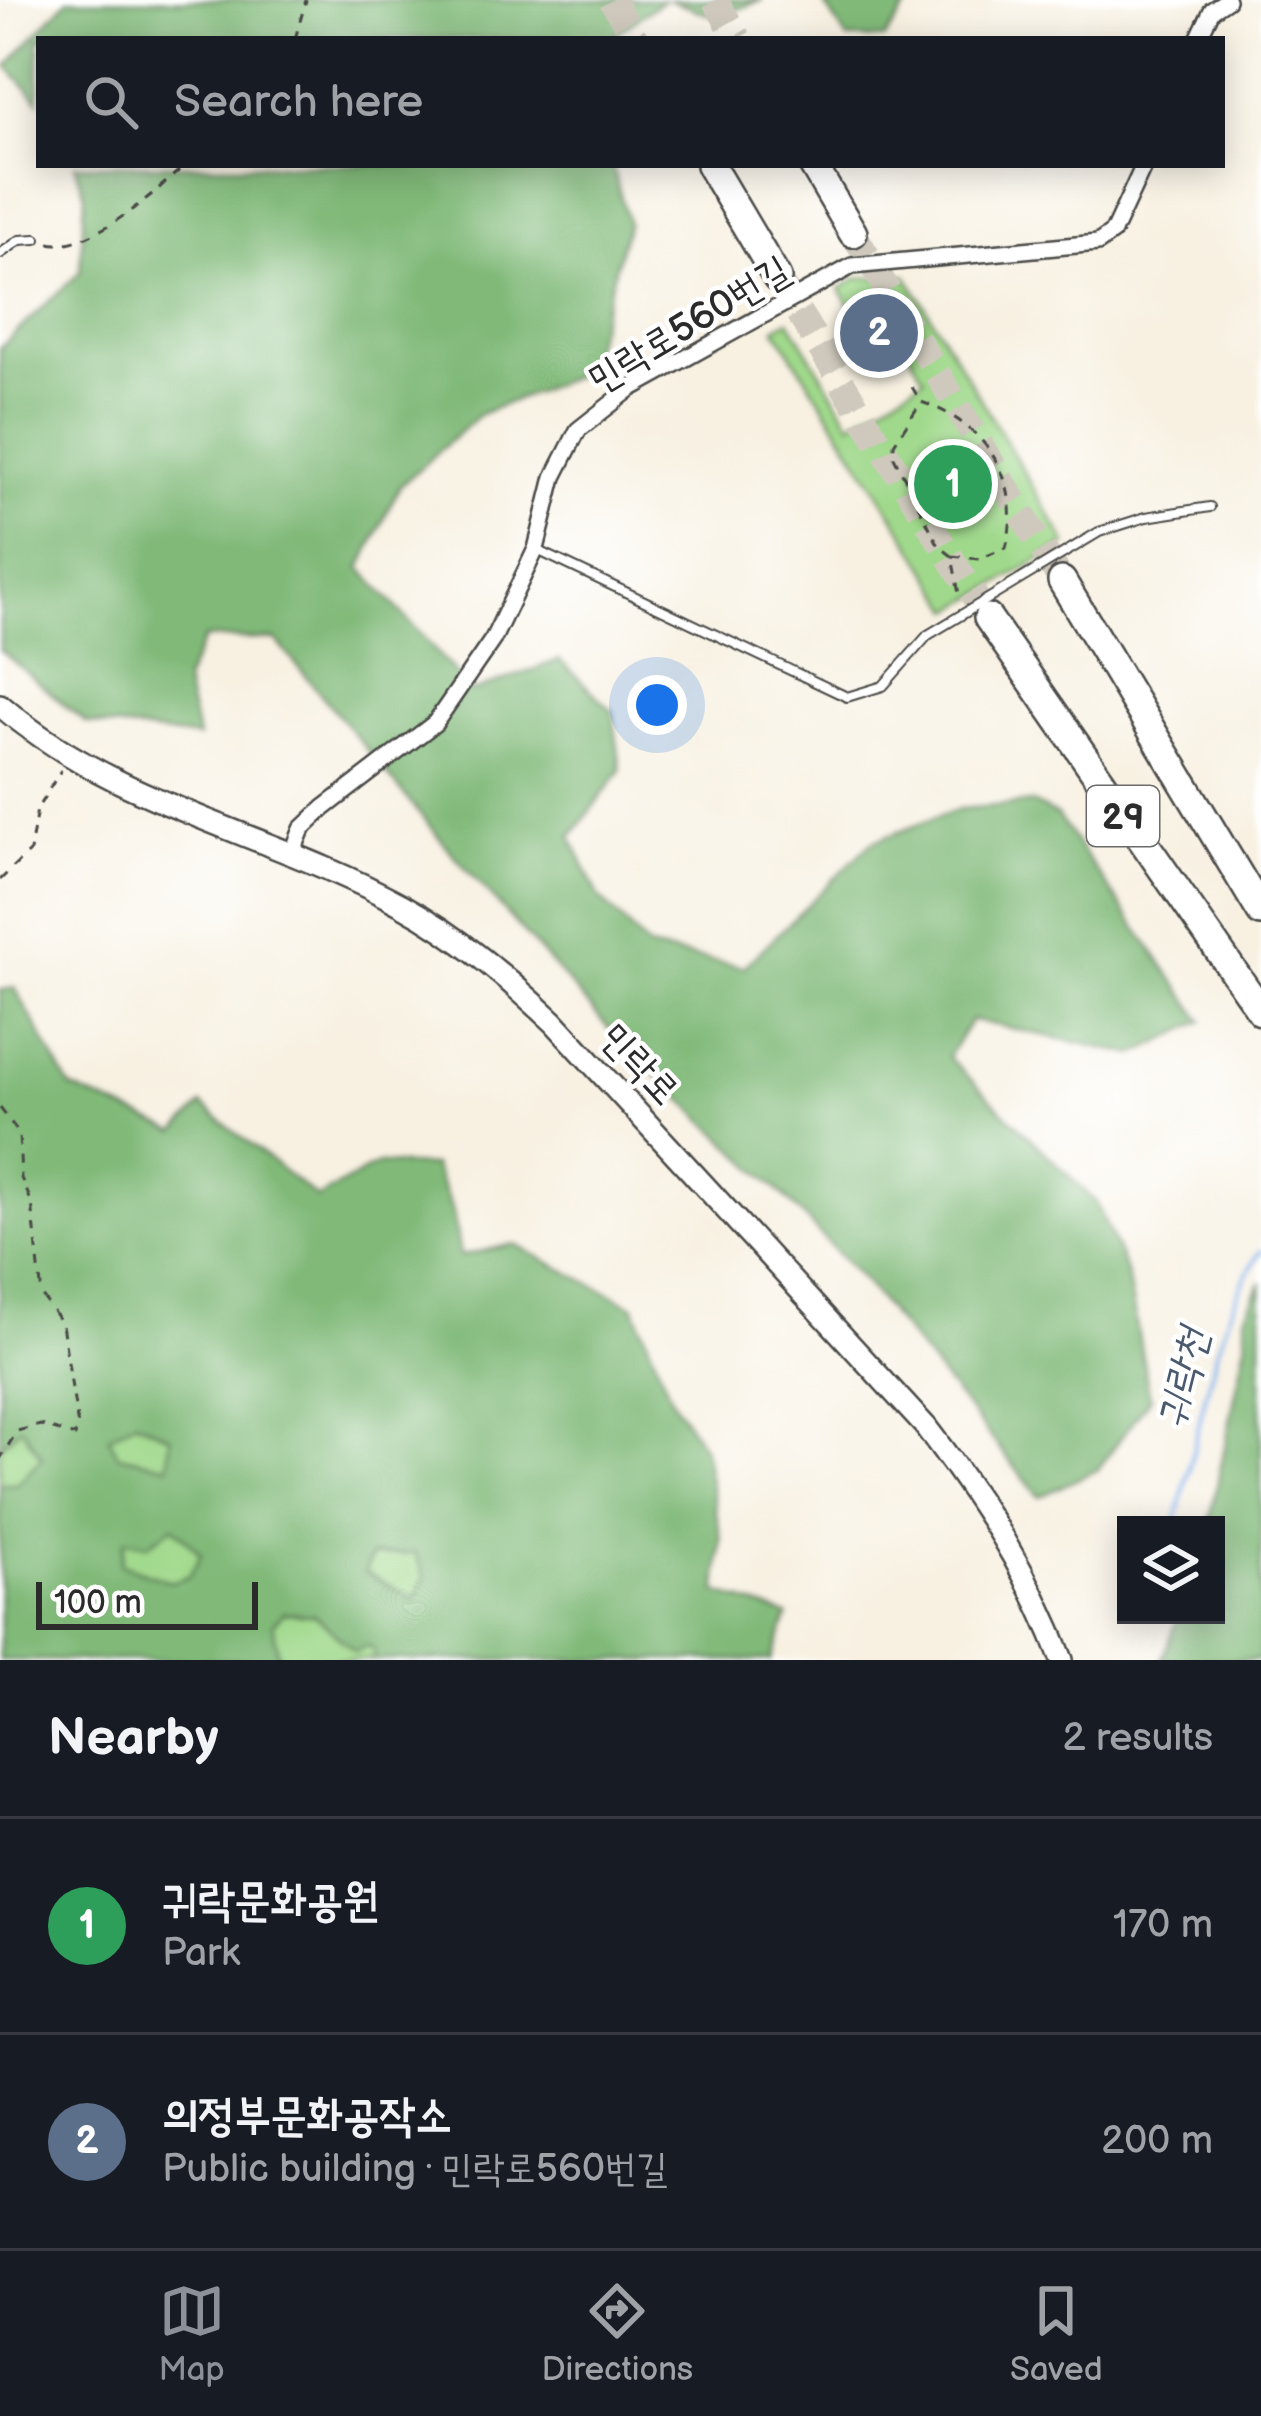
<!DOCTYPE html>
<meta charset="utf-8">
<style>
:root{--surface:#171b24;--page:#20242c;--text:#f1f3f6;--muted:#9ea1a6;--line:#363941;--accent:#8c9099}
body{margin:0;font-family:"Balsamiq Sans","Poor Story",sans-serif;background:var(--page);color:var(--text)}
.controls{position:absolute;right:36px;bottom:36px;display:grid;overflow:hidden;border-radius:0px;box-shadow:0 6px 30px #0003}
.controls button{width:108px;height:108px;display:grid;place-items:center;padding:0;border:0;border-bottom:3px solid var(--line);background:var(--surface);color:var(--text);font:60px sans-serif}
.scale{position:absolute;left:36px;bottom:30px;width:222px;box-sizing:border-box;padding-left:12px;border:6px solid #2b2b2b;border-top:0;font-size:33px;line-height:42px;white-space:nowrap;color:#2b2b2b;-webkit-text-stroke:9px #fff;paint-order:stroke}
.you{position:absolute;left:657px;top:705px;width:42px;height:42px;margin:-30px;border:9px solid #fff;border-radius:50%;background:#1a73e8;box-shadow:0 0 0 18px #1a73e833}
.badge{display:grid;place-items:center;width:78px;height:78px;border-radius:50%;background:var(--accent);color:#fff;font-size:39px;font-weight:700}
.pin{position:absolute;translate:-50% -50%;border:6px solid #fff;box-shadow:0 3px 12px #0006}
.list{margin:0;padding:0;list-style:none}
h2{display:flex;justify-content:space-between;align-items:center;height:156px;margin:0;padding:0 48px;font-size:51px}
h2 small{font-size:39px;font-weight:400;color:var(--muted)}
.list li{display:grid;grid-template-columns:78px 1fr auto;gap:36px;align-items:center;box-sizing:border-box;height:216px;padding:0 48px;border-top:3px solid var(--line)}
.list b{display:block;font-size:45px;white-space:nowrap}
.list p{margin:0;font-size:39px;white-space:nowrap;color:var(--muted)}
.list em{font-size:39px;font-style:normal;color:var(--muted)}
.icon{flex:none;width:66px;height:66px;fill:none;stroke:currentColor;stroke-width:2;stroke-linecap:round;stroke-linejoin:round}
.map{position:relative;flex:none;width:1261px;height:1660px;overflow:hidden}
.search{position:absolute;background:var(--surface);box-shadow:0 6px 30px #0003;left:36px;right:36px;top:36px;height:132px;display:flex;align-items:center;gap:30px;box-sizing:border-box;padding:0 42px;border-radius:0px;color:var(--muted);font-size:45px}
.sheet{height:588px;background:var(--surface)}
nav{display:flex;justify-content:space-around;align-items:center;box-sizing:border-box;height:168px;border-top:3px solid var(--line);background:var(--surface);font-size:33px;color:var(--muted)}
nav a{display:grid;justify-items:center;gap:6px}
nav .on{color:var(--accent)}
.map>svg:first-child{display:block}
.green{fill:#a0d98c;stroke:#66825c;stroke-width:3}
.forest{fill:#80b978;stroke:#567252;stroke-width:3;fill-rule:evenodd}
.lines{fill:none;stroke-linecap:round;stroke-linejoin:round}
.stream{stroke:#83b2ed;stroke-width:4.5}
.building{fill:#c2b9f5}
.motorway-tunnel{stroke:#cfc9bd;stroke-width:27;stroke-dasharray:27 14;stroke-linecap:butt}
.service-casing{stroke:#4a4946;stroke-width:12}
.minor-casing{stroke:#4a4946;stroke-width:20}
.secondary-casing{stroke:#4a4946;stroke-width:26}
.motorway-casing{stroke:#4a4946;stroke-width:32}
.path{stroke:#4a4946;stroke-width:3;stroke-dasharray:9 9;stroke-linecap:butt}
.service{stroke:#fff;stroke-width:8}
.minor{stroke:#fff;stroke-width:15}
.secondary{stroke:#fff;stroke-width:21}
.motorway{stroke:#fff;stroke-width:27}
.labels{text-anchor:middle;stroke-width:9;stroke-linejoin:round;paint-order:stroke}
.shield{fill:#fff;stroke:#6b6b6b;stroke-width:3}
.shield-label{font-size:36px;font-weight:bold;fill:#2b2b2b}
.street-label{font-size:39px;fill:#2b2b2b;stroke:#fff}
.water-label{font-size:42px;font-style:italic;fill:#4a5a6f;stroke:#fff}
</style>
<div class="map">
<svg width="1261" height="1660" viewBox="0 0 1261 1660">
<rect width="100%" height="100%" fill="#fff"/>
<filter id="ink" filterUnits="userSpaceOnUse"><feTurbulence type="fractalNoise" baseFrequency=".00833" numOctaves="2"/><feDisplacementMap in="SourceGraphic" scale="24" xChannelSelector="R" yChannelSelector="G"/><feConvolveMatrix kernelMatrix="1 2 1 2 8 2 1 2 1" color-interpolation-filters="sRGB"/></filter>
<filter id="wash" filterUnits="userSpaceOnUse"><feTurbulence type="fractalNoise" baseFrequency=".004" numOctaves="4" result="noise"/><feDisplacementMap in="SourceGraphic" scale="48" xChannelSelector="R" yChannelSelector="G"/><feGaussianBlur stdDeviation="2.7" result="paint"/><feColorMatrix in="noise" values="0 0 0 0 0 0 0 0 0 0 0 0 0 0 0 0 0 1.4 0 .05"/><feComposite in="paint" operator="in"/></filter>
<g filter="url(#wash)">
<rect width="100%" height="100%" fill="#f8f1e2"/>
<path class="green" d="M907 276 1067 544 953 610 775 328 789 320 851 423 924 378 904 343 879 357 840 289 858 278Z
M135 1421 170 1436 168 1466 118 1455 109 1437Z
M21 1427 42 1458 17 1484H0V1446Z
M173 1525 201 1555 189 1576 172 1582 121 1564 125 1540 148 1545Z
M416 1553 425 1577 415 1599 365 1573 370 1556Z
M284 1613 315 1615 355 1651 369 1645 376 1653 372 1660H279L273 1623Z"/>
<path class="forest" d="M67 0H664L608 39H39V101L7 66Z
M668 0H762L717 17Z
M822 0H912L885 39H847Z
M75 165H612L628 223 586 372 480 414 399 487 361 568 472 692 559 660 613 711 621 770 571 837 599 897 648 948 744 967 872 842 959 809 1033 803 1057 816 1203 1021 1135 1055 971 1020 948 1057 1096 1202 1127 1274 1150 1398 1098 1469 1039 1497 866 1284 787 1199 612 1032 454 855 276 640 204 638 184 681 198 738 86 723 0 650V348L80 272 85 195Z
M15 988 70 1087 176 1132 202 1105 317 1198 378 1164 433 1166 453 1212 460 1256 514 1244 634 1306 672 1400 704 1449 721 1539 717 1592 788 1616 771 1660H372L375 1653 369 1645 355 1652 315 1615 284 1613 273 1623 279 1660H0V1484H17L42 1457 21 1427 0 1446V990ZM135 1421 170 1436 168 1466 118 1455 109 1437ZM173 1526 201 1554 189 1576 171 1582 121 1564 125 1540 148 1545ZM415 1553 425 1577 415 1599 365 1573 371 1556Z
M1261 1281V1660H1162L1179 1615H1216V1525H1209L1246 1342 1245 1316Z"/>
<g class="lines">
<path class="stream" d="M1175 1525C1200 1438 1210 1328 1261 1251"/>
</g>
<g id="blocks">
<path class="building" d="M879 309 900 345 880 357 859 321Z"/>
</g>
</g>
<g filter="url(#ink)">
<use href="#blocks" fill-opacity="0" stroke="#4a4946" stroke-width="3"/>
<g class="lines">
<path class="motorway-tunnel" d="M612 0 635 39
M715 0 738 39
M853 233 1062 581
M777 278 988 618"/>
<defs>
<path id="service" d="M0 254 20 240 36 239
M537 550 847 697 883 686 928 635 1099 532 1146 517 1210 507"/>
<path id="minor" d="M1198 39 1212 10 1227 0
M291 856 302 829 324 808 435 723 493 639 536 549 554 477 578 430 630 389 852 266 1098 243 1113 232 1144 165"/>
<path id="secondary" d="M0 705C117 806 269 832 402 905 459 936 507 978 554 1022L925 1426C981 1499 1030 1574 1062 1660"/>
<path id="motorway" d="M710 165 777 278
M813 165 853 233
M1062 581 1261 912
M988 618 1261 1011"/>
</defs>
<use href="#service" class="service-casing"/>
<use href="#minor" class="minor-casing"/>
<use href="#secondary" class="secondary-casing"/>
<use href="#motorway" class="motorway-casing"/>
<path class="path" d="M295 39 306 0
M49 243C89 252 157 191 185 165
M912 387 920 400
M952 556 979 559 1006 548C1024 481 985 423 921 402L894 444V457L939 546 952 556 960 600
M0 880 30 851 37 809 61 770
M0 1108 19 1133 21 1178 32 1203 42 1296 62 1324 78 1427 75 1436 41 1425 17 1431 0 1459"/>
<use href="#service" class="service"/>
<use href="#minor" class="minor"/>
<use href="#secondary" class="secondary"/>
<use href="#motorway" class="motorway"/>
</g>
</g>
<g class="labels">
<rect class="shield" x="1087" y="786" width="72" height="60" rx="9"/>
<g class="shield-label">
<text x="1123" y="829">29</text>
</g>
<g class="street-label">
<text transform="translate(688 323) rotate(-31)" y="14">민락로560번길</text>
<text transform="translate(641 1063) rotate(47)" y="14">민락로</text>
</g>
<g class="water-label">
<text transform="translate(1181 1378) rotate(-76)" y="15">귀락천</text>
</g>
</g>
</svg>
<div class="controls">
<button><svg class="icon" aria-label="layers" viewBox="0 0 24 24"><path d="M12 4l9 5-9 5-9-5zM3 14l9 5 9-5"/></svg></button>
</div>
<div class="scale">100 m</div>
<div class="you"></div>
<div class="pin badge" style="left:953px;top:484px;background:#2e9e5b">1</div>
<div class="pin badge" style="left:879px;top:333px;background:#5c6f8a">2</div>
<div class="search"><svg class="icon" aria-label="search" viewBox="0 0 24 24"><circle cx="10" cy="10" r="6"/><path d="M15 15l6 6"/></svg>Search here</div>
</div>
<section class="sheet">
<h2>Nearby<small>2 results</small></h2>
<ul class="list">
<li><span class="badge" style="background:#2e9e5b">1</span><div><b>귀락문화공원</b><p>Park</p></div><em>170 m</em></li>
<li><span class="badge" style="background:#5c6f8a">2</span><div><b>의정부문화공작소</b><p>Public building · 민락로560번길</p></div><em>200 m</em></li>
</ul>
</section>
<nav>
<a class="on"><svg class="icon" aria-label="map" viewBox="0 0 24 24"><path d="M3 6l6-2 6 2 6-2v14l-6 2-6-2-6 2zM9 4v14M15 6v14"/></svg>Map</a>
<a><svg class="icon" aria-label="directions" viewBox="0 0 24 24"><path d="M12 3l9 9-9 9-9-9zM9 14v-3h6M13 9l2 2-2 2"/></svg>Directions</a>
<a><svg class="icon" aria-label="saved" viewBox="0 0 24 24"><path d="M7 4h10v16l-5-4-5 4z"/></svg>Saved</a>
</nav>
